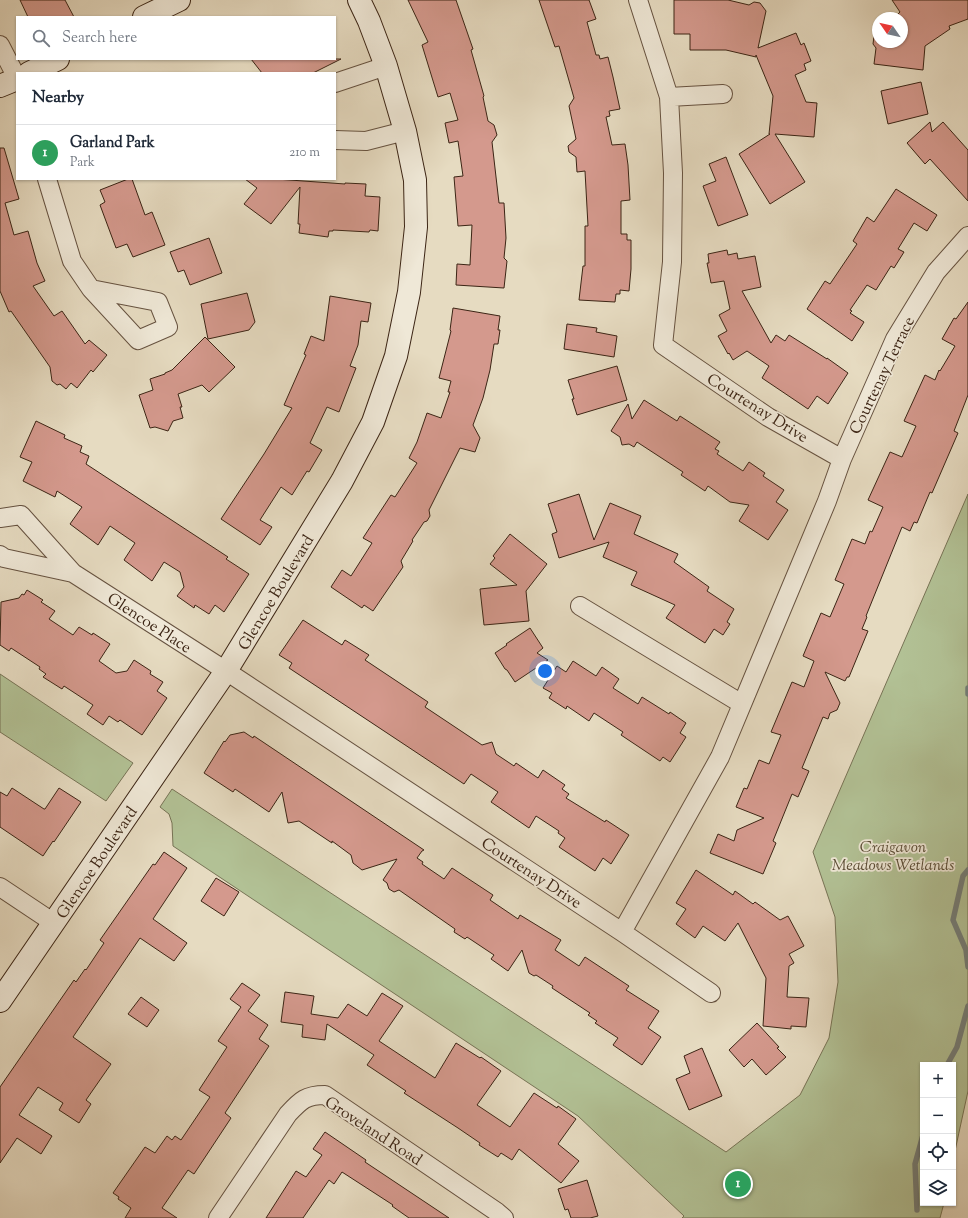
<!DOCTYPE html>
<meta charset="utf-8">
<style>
:root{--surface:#fff;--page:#f2f2f3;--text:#1f2937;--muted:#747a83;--line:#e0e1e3;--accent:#111827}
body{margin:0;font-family:"Sorts Mill Goudy",serif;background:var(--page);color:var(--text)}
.controls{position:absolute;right:12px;bottom:12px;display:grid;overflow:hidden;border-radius:0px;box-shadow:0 1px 3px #0004}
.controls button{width:36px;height:36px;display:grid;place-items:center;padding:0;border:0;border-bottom:1px solid var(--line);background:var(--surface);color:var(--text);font:20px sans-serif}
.compass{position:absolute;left:872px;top:12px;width:36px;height:36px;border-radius:50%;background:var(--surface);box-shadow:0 1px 3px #0004;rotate:304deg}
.you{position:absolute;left:545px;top:671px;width:14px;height:14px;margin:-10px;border:3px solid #fff;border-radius:50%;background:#1a73e8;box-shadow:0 0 0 6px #1a73e833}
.badge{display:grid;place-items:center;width:26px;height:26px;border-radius:50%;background:var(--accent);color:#fff;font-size:13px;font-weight:700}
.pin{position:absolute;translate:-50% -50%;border:2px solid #fff;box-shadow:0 1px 4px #0006}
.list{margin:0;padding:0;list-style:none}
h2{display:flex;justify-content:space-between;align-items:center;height:52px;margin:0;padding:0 16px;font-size:17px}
h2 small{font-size:13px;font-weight:400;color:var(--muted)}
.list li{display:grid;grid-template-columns:26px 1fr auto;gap:12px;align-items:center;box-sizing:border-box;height:56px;padding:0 16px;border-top:1px solid var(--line)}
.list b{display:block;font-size:15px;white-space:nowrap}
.list p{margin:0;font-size:13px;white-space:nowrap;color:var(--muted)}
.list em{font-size:13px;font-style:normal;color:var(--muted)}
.icon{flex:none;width:22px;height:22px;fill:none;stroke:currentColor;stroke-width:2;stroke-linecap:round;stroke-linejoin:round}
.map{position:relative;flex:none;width:968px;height:1218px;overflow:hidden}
.search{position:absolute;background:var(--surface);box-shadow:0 1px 3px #0004;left:16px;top:16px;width:320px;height:44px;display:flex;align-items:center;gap:10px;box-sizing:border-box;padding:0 14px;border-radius:0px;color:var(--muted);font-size:15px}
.panel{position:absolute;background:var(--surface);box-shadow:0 1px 3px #0004;left:16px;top:72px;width:320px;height:108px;border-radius:0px}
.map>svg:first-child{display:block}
.green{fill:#b2c195;stroke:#777355}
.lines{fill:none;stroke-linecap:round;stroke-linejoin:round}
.stream{stroke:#747e79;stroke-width:5.5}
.building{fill:#d4998d;stroke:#3c2515}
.street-casing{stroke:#665240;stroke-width:20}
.secondary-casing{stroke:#3c2515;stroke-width:24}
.street{stroke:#efe8d7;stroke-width:18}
.secondary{stroke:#efe8d7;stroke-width:22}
.labels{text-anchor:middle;stroke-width:3.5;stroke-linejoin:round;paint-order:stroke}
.street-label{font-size:16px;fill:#3c2515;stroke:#efe8d7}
.park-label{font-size:16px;font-style:italic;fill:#5a4c35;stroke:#efe8d7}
</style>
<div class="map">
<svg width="968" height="1218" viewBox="0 0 968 1218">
<rect width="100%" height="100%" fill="#e6dbc1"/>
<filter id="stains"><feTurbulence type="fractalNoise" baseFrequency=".005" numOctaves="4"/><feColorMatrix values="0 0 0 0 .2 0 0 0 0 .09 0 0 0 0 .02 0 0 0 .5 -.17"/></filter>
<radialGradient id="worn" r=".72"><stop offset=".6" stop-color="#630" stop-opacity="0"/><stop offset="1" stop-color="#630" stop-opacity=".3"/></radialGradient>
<path class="green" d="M968 494V1091L953 1160V1065H923V1203H944L940 1218H682L684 1216 578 1116 173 846 172 823 169 814 160 807 172 789 726 1152 800 1095 829 1038 838 982 835 917 813 852Z
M0 674 133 763 106 801 0 732Z"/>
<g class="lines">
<path class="stream" d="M968 688V694
M968 870 963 876 953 920 966 950 968 967
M947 1065 957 1047 968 1006
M917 1210 915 1164 923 1135"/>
</g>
<path class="building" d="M20 0H65L74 17H28Z
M408 0H456L473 49 471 50 484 96 483 97 488 121 494 125 497 135 492 142 499 203H504L506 238 504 258 507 261 504 288 456 285 457 264 470 265 472 225 458 226 454 177 463 176 458 141 449 143 445 123 458 120 450 93 438 97 422 45 428 42Z
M539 0H589L596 19 587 22 596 55H599L600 59 608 57 613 77 620 109 609 111 610 116 606 117 612 145 625 144 628 165 630 200 621 201V234H627V240H631V269L629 291 620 290V294H616L615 302 579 300 583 266H585V226H588L585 171 577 172 576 157 569 152 568 146 576 139 569 106 574 98 559 46 555 47Z
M674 0H728L749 5 754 2 760 3 766 11 758 48 796 33 801 45 804 43 811 61 804 64 806 70 795 75 806 102 817 103 814 137 775 134 805 182 770 204 739 154 770 134H769L773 96 756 55V57L726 50H690V34H674Z
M892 0H968V19L949 26 950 29 925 46 923 70 874 64 876 48 873 44 874 36 878 32V42H902V18H894L900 12Z
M251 59H341L313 73H262Z
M921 82 928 114 888 124 881 91Z
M930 122 932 132 943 122 968 150V201L930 159 925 164 907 143Z
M0 148H4L19 199 5 203 14 235 28 231 37 263 45 281 33 286 54 316 62 311 85 344 89 340 107 355 93 372 91 370 77 388 71 383 66 389 60 384 57 385 52 381 50 367 11 311 9 312 0 291Z
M726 157 748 215 718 226 703 186 716 181 709 164Z
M128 179H132L145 215 152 212 165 245 133 257 127 244 116 248 100 205 105 202 100 190Z
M245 179H276L345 184V183L366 184 365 196 380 197 378 231 370 230 369 232 333 230V231H329L328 237 299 233 300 224H298L300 187 271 224 244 204 257 188Z
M896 189 937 215 927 231 914 223 898 249 904 252 894 268 891 266 876 290 867 285 850 310 852 311 850 313 864 322 852 341 807 309 825 281 830 284 857 244 853 241 867 217 874 222Z
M209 238 222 273 190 285 184 270 178 272 170 252Z
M727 250 728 255 737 253 738 259 755 256 761 287 742 291 771 343 776 335 785 341 789 335 827 359V358L848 373 828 404 817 396 808 409 762 378 769 366 747 351 733 360 729 353 728 354 718 336 727 331 719 315 730 309 724 281 711 283 707 263H709L708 254Z
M247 293 255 322 249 330 208 339 201 304Z
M330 296 371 303 368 322 361 321 358 345 350 366 356 368 339 412 327 407 310 443 322 450 309 472 307 471 292 495 281 487 260 520 272 527 260 545 221 519 264 454 292 408 284 405 306 355 304 354 311 336 324 341Z
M968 302V395L954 431 958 433 932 493 930 492 917 523 914 522 910 531 902 527 866 616 867 617 862 629 868 631 849 677H847L845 681 825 672 840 703 837 710 830 713 828 719 823 717 802 768 809 771 798 797 792 794 773 841 776 843 763 874 710 853 718 834 734 841 737 830 764 818 736 807 744 788 747 789 759 760 769 764 781 735 771 732 792 682 804 687 814 661 803 656 821 613 830 617 844 584 835 580 852 539 865 544 870 531 872 532 883 507 868 500 890 452 902 457 916 426 904 421 925 375 935 380 939 370 940 371 955 346 942 339 954 318 956 319Z
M453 308 500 316 498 330H500L498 344H494L490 370 483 398 473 425 480 438 475 452 460 448 429 510 430 516 427 521 424 522 412 540 413 541 401 561 403 567 373 611 364 605 362 608 331 587 342 570 351 576 372 543 363 538 391 495 395 497 417 463 409 458 417 442 427 413 441 418 450 392H448L451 381 439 378 451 331 450 330Z
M567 324 597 328 596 332 617 336 614 357 564 349Z
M205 337 235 367 209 392 202 385 178 394 182 407H180L183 418 173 421 168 431 155 427 150 428 139 395 153 390 150 379 165 374V373L172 370Z
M617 366 627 400 577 415 572 399H574L568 380Z
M644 400 677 421 680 416 720 442 715 449 719 451 717 454 743 471 749 462 765 473 763 476 784 490 776 502 788 510 768 540 739 521 749 505 730 502 708 486 705 491 681 475 683 472 637 442 634 447 629 444 622 445 620 437 611 431 628 404 632 419Z
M36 421 65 435 64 438 82 446 80 452 89 456 86 464 228 557 226 559 249 574 224 612 215 605 209 614 195 605 194 608 177 596 184 587 180 572 164 562 152 581 124 560 135 543 110 526 98 545 70 524 82 507 57 491 55 497 23 481 32 462 20 457Z
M579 494 594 540 610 503 641 516 634 534 678 554 674 562 709 587 707 591 734 609 727 622 730 624 723 635 714 629 705 643 666 618 675 605 631 585 637 572 603 557 609 542 559 558 552 534 557 532 548 504Z
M510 534 547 564 526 591 529 621 484 625 480 589 517 585 490 564 495 558 493 556Z
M27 590 43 600 41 602 55 611 49 619 73 635 79 627 92 635 93 633 110 644 99 661 116 673 127 671 134 660 151 671 150 674 163 682 157 691 167 698 142 735 120 720 118 722 109 716 103 725 87 714 93 705 64 686 62 689 43 677 46 674 39 669 40 667 11 648 9 651 0 645 1 602 19 598 22 594 24 595Z
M303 620 342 645 345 640 369 655 365 660 428 702 425 707 482 745 492 742 496 754 514 766 516 763 538 778 543 770 565 785 562 789 569 794 566 798 605 822 606 820 629 835 611 864 603 858 595 871 559 847 565 838 558 833 559 831 536 816 529 828 491 802 498 792 471 774 464 784 289 668 292 663 279 655Z
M530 628 543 648 537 653 548 660 515 682 507 670 505 669 495 653 507 645 506 644Z
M573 661 596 676 602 667 619 679 613 688 638 704 642 697 669 714 670 712 686 723 680 733 686 737 670 762 663 757 660 761 621 735 623 732 594 713 589 721 567 706 566 709 549 698 552 693 543 688 557 666 566 672Z
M244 732 253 738 254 736 424 850 422 851 417 858 423 862 422 864 444 879 452 868 493 895 490 900 518 919 520 915 561 940 555 950 579 966 585 957 629 986 626 990 659 1011 648 1028 661 1037 642 1065 613 1045 618 1038 595 1023 597 1021 588 1015 590 1013 552 988 553 986 536 975 534 976 529 973 522 950 508 971 491 959 494 955 467 937 465 939 454 932 455 929 399 890 394 892 389 889 387 883 383 880 397 859 362 870 353 863 351 855 332 841V843L299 821 288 823 282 792 269 812 235 789 233 792 204 773 224 741 225 742 230 735Z
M12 788 44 809H45L59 788 81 802 54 842 53 841 43 856 0 827V792L7 796Z
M164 852 187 868 153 919 187 943 174 961 140 938 73 1037 111 1064 86 1100 91 1104 79 1123 59 1110 63 1103 38 1087 19 1115 52 1136 41 1154 17 1138 0 1163V1087L74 980 76 982 85 969 86 970 104 943 100 940 153 864 155 865Z
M696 870 733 895 735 891 753 904 755 902 780 920 788 916 804 946 789 954 794 963 789 966 787 997 809 998 806 1027 791 1026V1029L763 1026 766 978 738 923 725 941 703 926 695 938 676 924 686 909 676 903Z
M216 878 239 892 224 916 201 901Z
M242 983 260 995 248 1011 268 1025 259 1039 269 1046 225 1113 231 1118 194 1174 188 1170 162 1208 177 1218H125L131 1208 118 1199 119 1197 113 1193 145 1147 155 1153 167 1136 172 1140 175 1136 181 1140 210 1097 199 1090 227 1047 218 1041 241 1007 230 999Z
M285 992 314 996 311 1014 338 1018 348 1004 367 1016 382 993 403 1006 379 1041 435 1078 456 1043 480 1058 481 1057 501 1071 477 1105 510 1127 534 1093 557 1108 558 1106 576 1119 558 1144 579 1161 561 1183 519 1149 512 1160 501 1153 498 1157 479 1145 480 1143 458 1128 404 1093 406 1091 367 1065 374 1055 327 1024 325 1040 302 1037 303 1025 281 1022Z
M141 997 159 1010 147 1027 128 1014Z
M757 1023 779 1047 777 1048 786 1057 766 1075 752 1059 744 1067 729 1050Z
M702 1048 722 1096 689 1110 676 1079 690 1073 684 1056Z
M325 1132 366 1160 365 1162 449 1218H409L392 1206 393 1205 342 1172 334 1184 329 1180 303 1218H266L296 1171 306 1177 322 1155 313 1149Z
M587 1180 598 1216 590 1218H571L568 1209 565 1210 558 1189Z"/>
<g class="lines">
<defs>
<path id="street" d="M638 0 669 97 673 173 672 262 663 345 768 417 842 459
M0 45 17 78
M335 83 386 66
M669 97 723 94
M335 140 366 141 405 131
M47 179 72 261 91 289 138 340 168 327 158 302 91 289
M0 518 21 515 73 573 226 671 622 932 711 993
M0 555 4 558 73 573
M580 606 742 704
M0 887 54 923
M622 932 720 757 827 501 842 459 895 339 936 272 968 236
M218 1218 288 1114C301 1100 306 1095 325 1095L497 1212 504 1218"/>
<path id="secondary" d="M144 17 179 0
M29 73 58 59
M0 86 17 79
M0 1001 226 671 342 481 373 422 396 356 409 292 416 227 415 180 405 131 386 66 369 21 359 0"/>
</defs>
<use href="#street" class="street-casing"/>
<use href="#secondary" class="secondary-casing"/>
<use href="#street" class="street"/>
<use href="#secondary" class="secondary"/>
</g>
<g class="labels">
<g class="street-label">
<text transform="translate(881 375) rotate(-64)" y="6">Courtenay Terrace</text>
<text transform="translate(758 407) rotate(32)" y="6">Courtenay Drive</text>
<text transform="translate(275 592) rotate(-59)" y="6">Glencoe Boulevard</text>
<text transform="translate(150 622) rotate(33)" y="6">Glencoe Place</text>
<text transform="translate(96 862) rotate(-56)" y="6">Glencoe Boulevard</text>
<text transform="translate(532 872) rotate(33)" y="6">Courtenay Drive</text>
<text transform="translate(374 1130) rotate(33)" y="6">Groveland Road</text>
</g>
<g class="park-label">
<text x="893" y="852">Craigavon<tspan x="893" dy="18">Meadows Wetlands</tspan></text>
</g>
</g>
<rect width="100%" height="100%" filter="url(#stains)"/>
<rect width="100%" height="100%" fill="url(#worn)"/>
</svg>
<div class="controls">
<button>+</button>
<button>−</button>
<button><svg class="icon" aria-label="locate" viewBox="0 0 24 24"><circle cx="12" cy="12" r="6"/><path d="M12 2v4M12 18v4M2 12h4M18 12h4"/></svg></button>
<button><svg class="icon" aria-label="layers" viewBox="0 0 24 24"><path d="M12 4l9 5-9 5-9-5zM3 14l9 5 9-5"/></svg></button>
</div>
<svg class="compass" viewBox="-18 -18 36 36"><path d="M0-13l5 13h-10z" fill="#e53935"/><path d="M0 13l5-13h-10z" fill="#747a83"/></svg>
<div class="you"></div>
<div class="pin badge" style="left:738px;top:1184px;background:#2e9e5b">1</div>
<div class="search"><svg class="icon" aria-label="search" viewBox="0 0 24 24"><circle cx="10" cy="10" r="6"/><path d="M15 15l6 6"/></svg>Search here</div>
<section class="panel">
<h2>Nearby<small></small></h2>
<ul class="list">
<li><span class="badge" style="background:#2e9e5b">1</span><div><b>Garland Park</b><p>Park</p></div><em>210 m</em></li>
</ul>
</section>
</div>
